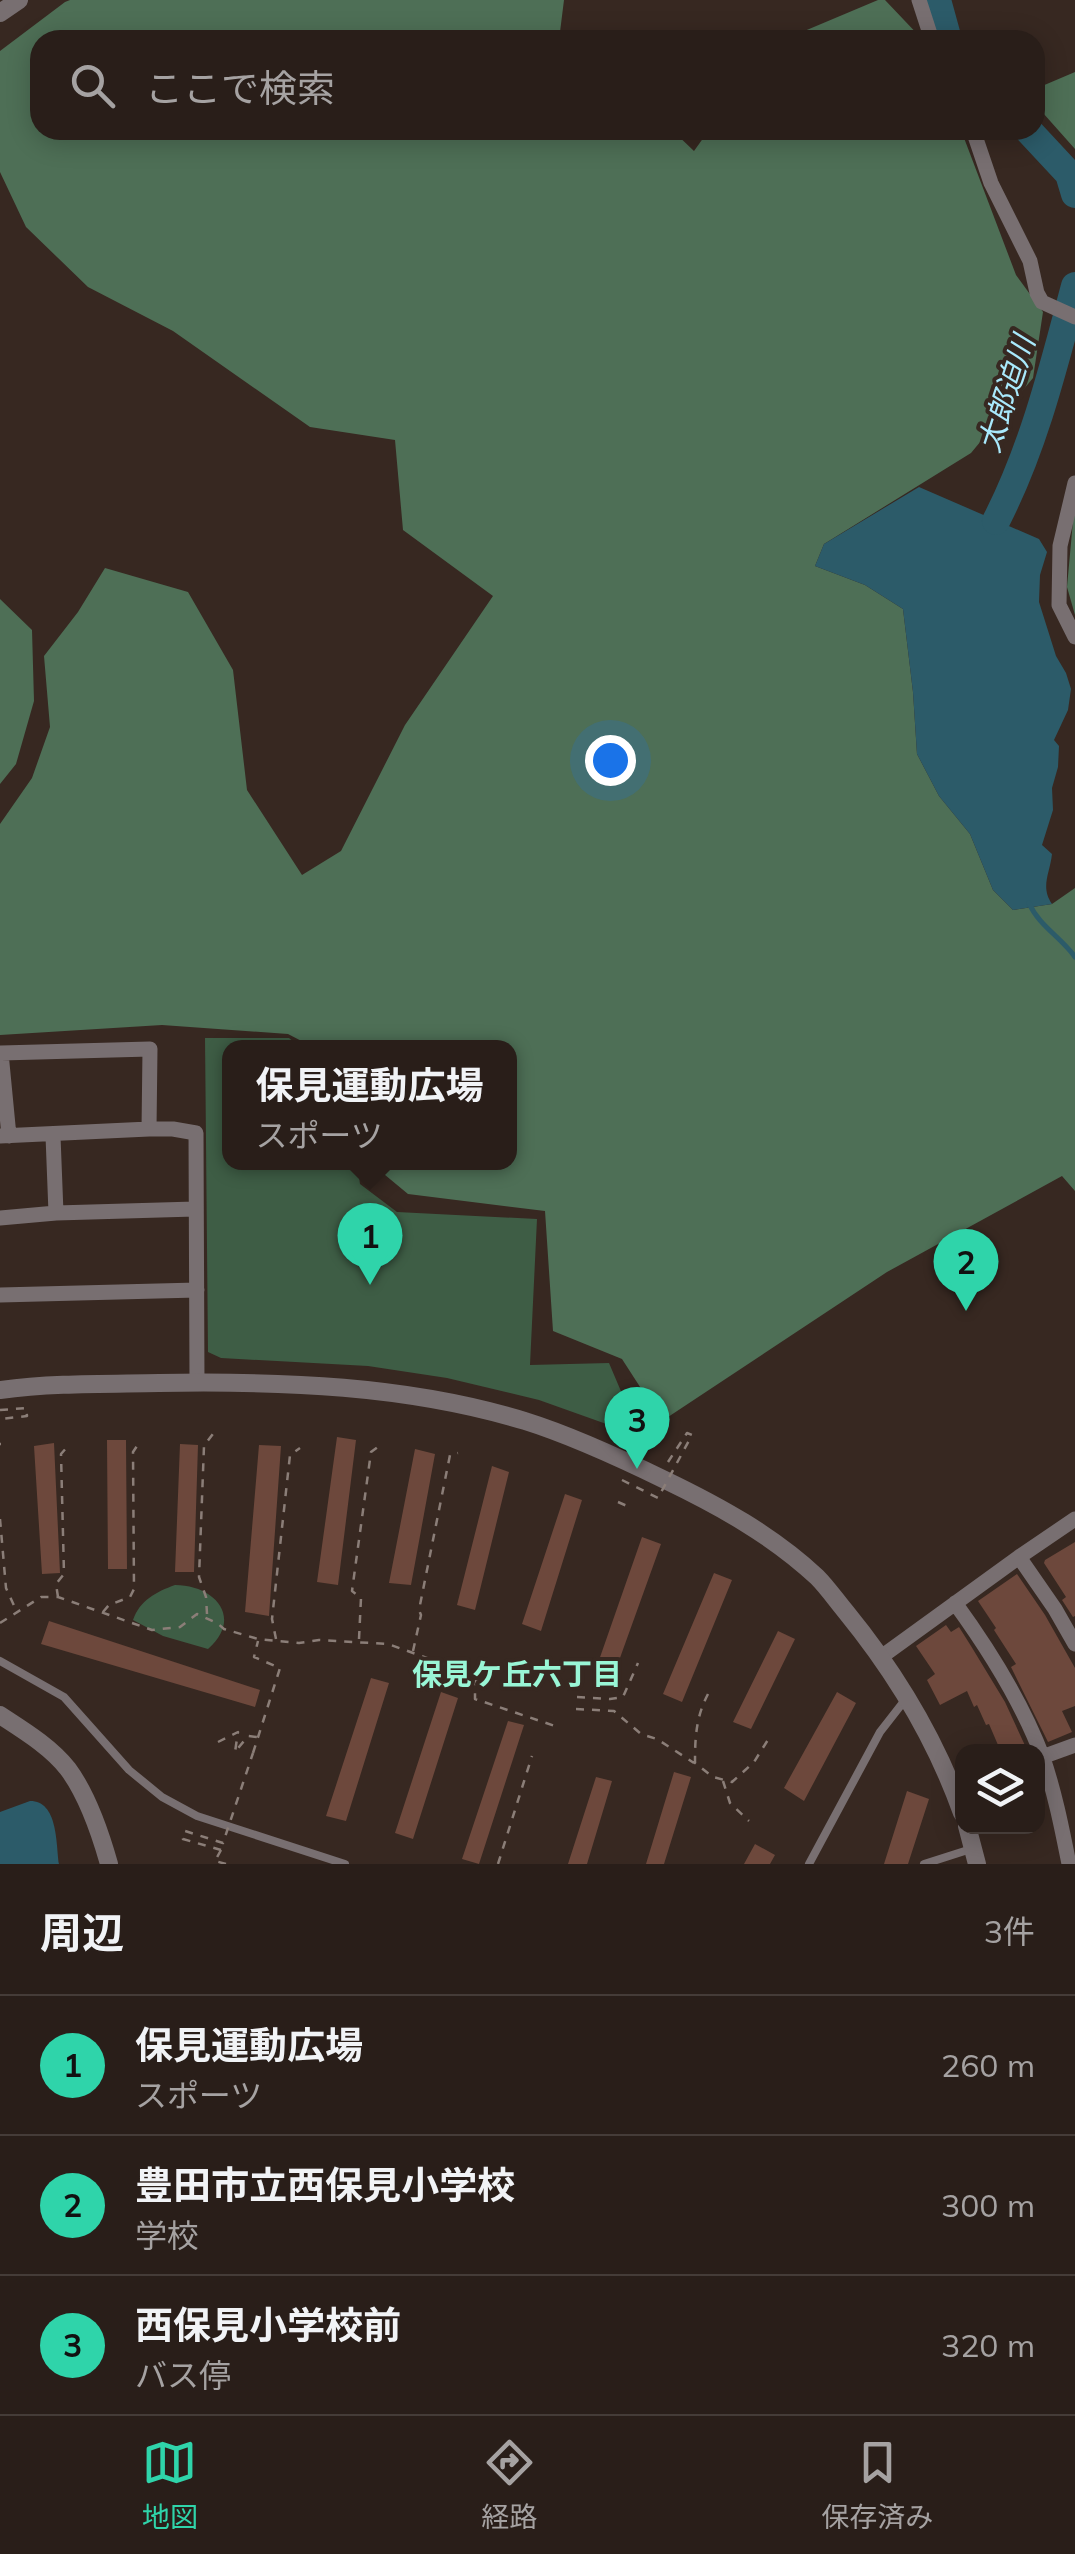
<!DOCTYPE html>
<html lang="ja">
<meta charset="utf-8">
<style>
:root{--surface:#291e19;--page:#352b26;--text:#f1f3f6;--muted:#a5a2a2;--line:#453c38;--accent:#2fd4aa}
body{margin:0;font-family:Mulish,"Noto Sans JP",sans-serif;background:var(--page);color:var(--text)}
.controls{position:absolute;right:30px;bottom:30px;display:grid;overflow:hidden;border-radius:20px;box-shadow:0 5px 25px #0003}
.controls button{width:90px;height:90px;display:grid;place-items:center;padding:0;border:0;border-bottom:2px solid var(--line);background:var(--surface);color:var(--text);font:50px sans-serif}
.you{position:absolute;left:610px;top:760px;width:35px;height:35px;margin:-25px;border:8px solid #fff;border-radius:50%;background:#1a73e8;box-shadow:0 0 0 15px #1a73e833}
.badge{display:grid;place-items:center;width:65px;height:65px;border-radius:50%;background:var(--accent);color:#111;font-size:32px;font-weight:700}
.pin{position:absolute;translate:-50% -82px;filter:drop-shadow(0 2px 5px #0008)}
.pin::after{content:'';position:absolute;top:52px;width:35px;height:30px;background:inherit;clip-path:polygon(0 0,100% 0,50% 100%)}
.popup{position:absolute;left:222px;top:1040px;width:295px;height:130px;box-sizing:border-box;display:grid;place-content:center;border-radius:20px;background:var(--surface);filter:drop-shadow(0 2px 8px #0005);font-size:32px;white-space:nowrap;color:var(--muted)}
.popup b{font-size:38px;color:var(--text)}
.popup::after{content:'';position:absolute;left:50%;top:100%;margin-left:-20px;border:20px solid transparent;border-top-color:var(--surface)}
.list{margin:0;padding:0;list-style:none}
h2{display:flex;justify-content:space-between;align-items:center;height:130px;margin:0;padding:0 40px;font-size:42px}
h2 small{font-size:32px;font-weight:400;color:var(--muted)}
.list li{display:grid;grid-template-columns:65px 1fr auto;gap:30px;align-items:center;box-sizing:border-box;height:140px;padding:0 40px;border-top:2px solid var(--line)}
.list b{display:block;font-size:38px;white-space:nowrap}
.list p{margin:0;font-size:32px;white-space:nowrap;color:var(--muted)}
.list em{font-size:32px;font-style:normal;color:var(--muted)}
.icon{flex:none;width:55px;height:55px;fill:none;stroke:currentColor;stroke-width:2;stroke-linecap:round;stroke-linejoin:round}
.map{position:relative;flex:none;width:1075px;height:1864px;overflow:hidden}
.search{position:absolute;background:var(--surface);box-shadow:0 5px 25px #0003;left:30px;right:30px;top:30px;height:110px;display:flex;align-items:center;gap:25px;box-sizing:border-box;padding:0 35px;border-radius:30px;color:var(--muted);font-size:38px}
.sheet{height:550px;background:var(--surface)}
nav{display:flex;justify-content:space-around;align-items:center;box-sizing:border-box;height:140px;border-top:2px solid var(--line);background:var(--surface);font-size:28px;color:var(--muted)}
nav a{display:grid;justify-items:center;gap:5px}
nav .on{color:var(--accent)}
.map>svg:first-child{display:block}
.green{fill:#3e5d45}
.forest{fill:#4e6f56}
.water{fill:#2c5b69}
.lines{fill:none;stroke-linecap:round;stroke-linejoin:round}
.stream{stroke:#2c5b69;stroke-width:5}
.river{stroke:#2c5b69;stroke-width:28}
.building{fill:#6d483c}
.path{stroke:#8b7e78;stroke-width:2.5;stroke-dasharray:8 8;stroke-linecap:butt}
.service{stroke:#786f71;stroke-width:8}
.minor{stroke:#786f71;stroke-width:15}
.tertiary{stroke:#786f71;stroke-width:18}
.path-bridge{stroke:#8b7e78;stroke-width:2.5;stroke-dasharray:8 8;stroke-linecap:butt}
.labels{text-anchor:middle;stroke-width:8;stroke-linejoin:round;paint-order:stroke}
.water-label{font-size:30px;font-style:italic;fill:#a9e9fc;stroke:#372821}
.neighbourhood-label{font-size:30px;font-weight:bold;fill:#99f6d6;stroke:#372821}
</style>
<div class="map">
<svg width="1075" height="1864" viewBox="0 0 1075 1864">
<rect width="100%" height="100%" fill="#372821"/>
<path class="green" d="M205 1038H289L300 1047 230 1048V1162L357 1163 360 1184 397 1212 537 1219 530 1365 609 1363 640 1436 539 1400 447 1378 368 1366 221 1358 208 1352Z
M175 1585C214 1585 244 1617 208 1649L163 1636 133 1620C140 1600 156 1592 175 1585Z"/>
<path class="forest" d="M70 0H564L559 40H40V130H672L694 151 709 130H961L1016 275 1043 312 1033 378 971 453 824 544 815 566 865 585 903 609 913 692 917 754 939 796 970 834 993 890 1013 910 1052 904 1075 888V1191L1062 1176 887 1272 662 1421 622 1359 553 1331 545 1211 408 1194 373 1165V1163L510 1162V1048L313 1047 288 1034 162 1025 0 1035V824L32 778 50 727 44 656 78 612 105 568 188 592 233 670 247 790 302 875 341 851 405 725 493 596 403 530 395 440 310 427 173 331 88 287 26 227 0 172V51L65 2Z
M878 0H885L923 40H783Z
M1075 72V149L1035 104V89Z
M1074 510H1075V615L1067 587Z
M0 599 32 630 34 701 16 764 0 784Z"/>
<path class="water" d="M919 487 1039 539 1047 552 1040 575 1039 602 1056 656 1066 673 1071 689 1068 710 1054 740 1059 746 1058 767 1052 788 1053 810 1042 845 1052 854C1050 873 1040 887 1052 904L1013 910 993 890 970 834 939 796 917 754 913 692 903 609 865 585 815 566 824 544Z
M30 1801C58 1801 56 1843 59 1864H0V1812Z"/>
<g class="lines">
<path class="stream" d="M1029 903C1039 926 1061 937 1075 957"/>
<path class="river" d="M937 0 948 40
M1028 130 1069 174 1075 194
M996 521C1034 447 1054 365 1075 286"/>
</g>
<path class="building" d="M337 1437 356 1440 338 1585 317 1582Z
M107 1440H126L127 1569H108Z
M54 1443 60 1573 42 1574 34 1446Z
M180 1444 198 1445 194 1572H175Z
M259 1445 281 1446 269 1616 245 1612Z
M415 1449 435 1454 411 1585 389 1583Z
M492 1466 509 1472 475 1610 457 1605Z
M565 1494 582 1500 541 1631 522 1624Z
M642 1537 661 1544 616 1669 598 1663Z
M1075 1542V1616L1073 1617 1062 1600 1066 1597 1044 1563 1045 1560Z
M714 1573 732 1580 682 1702 663 1694Z
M1017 1574 1045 1615 1075 1668V1706L1062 1711 1072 1732 1048 1742 1011 1667 1016 1664 994 1630 996 1628 978 1601Z
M49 1621 260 1690 255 1707 41 1644Z
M946 1625 951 1632 959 1627 971 1646 1005 1702 1028 1752H1001L989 1724 986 1725 977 1705 974 1707 967 1691 940 1705 927 1680 935 1674 916 1646Z
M778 1631 795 1639 751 1729 733 1722Z
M371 1678 389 1683 346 1821 326 1816Z
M441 1692 458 1698 413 1839 395 1833Z
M837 1692 856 1703 804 1801 784 1788Z
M508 1721 524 1725 479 1864 462 1859Z
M674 1772 691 1777 664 1864H646Z
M596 1777 612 1781 587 1864H568Z
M907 1791 929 1799 908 1864H884Z
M755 1844 775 1855 770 1864H744Z"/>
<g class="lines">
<path class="path" d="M856 139 859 130
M0 1410 26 1408 27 1416 0 1419
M0 1444H1
M618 1502 627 1506
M0 1519 6 1588 16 1610
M58 1597 56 1584 64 1574 61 1454 68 1446
M103 1612 109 1605 130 1597 134 1589 133 1452 139 1443
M207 1614 206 1597 199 1577 204 1446 215 1431
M0 1623 41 1597H58L152 1630 180 1627 197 1614 217 1623 224 1629 258 1639 299 1643 319 1640 388 1644 480 1677 475 1682V1699L558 1727
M276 1639 272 1619 290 1455 300 1448
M359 1639 361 1598 352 1591 371 1452 379 1446
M413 1651 421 1615 419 1610 450 1455 458 1453
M708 1694C696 1717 695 1737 695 1763L713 1777 732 1782 754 1762 771 1735
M577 1697 610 1699 623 1697 638 1663
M576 1709 614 1711 641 1734 657 1739 694 1763
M218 1742 238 1732 235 1752 248 1736 257 1737
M253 1753 280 1668 254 1657 258 1641
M723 1781 730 1803 749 1821
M221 1850 215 1861 226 1864
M498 1864 532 1756"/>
<path class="service" d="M0 1661 64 1697 129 1770 162 1797 197 1816 345 1864
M809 1864 880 1732 905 1700
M924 1864 971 1849"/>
<path class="minor" d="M919 0 932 40
M973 130 991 183 1030 261 1037 293 1042 302 1075 317
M1075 483 1060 546 1059 605 1075 637
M0 1136 149 1129H173L196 1133 197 1382
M9 1136 1 1053 150 1049 149 1129
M53 1136 56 1213
M0 1218 56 1213 195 1209
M0 1295 197 1290
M1019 1557 1055 1609 1075 1644
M955 1603C990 1651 1022 1702 1043 1758 1055 1793 1062 1829 1069 1864
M881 1657 1019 1557 1075 1519
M1042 1757 1075 1745"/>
<path class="tertiary" d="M0 13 19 0
M0 1390C52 1383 106 1384 159 1383 281 1381 407 1385 525 1421 573 1436 620 1458 665 1480 719 1506 772 1535 817 1577 827 1587 836 1600 846 1612 895 1672 936 1740 962 1813
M0 1715C23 1730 51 1747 68 1769 88 1796 100 1832 109 1864
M967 1826 977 1864"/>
<path class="path-bridge" d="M622 1480 658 1498 692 1435 687 1433 668 1462
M221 1850 183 1839 185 1831 223 1843 253 1753"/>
</g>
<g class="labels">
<g class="water-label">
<text transform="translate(1007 394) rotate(-72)" y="10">太郎迫川</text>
</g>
<g class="neighbourhood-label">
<text x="517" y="1685">保見ケ丘六丁目</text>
</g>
</g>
</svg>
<div class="controls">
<button><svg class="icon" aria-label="layers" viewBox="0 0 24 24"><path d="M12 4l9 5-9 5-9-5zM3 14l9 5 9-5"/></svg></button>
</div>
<div class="you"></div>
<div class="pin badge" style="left:370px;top:1285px">1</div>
<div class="popup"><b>保見運動広場</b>スポーツ</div>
<div class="pin badge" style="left:966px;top:1311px">2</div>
<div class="pin badge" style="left:637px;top:1469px">3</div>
<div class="search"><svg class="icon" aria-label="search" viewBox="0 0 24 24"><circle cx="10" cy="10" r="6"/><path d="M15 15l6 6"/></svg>ここで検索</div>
</div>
<section class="sheet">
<h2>周辺<small>3件</small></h2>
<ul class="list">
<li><span class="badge">1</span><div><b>保見運動広場</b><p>スポーツ</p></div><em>260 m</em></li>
<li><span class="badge">2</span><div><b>豊田市立西保見小学校</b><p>学校</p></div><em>300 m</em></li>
<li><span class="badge">3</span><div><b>西保見小学校前</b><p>バス停</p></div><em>320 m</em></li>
</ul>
</section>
<nav>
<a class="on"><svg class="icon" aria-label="map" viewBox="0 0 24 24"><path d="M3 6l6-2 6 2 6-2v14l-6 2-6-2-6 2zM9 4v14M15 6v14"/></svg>地図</a>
<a><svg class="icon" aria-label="directions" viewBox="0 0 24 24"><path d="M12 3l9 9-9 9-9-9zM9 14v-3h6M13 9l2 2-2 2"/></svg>経路</a>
<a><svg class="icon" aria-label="saved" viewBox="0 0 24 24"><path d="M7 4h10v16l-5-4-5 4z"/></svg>保存済み</a>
</nav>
